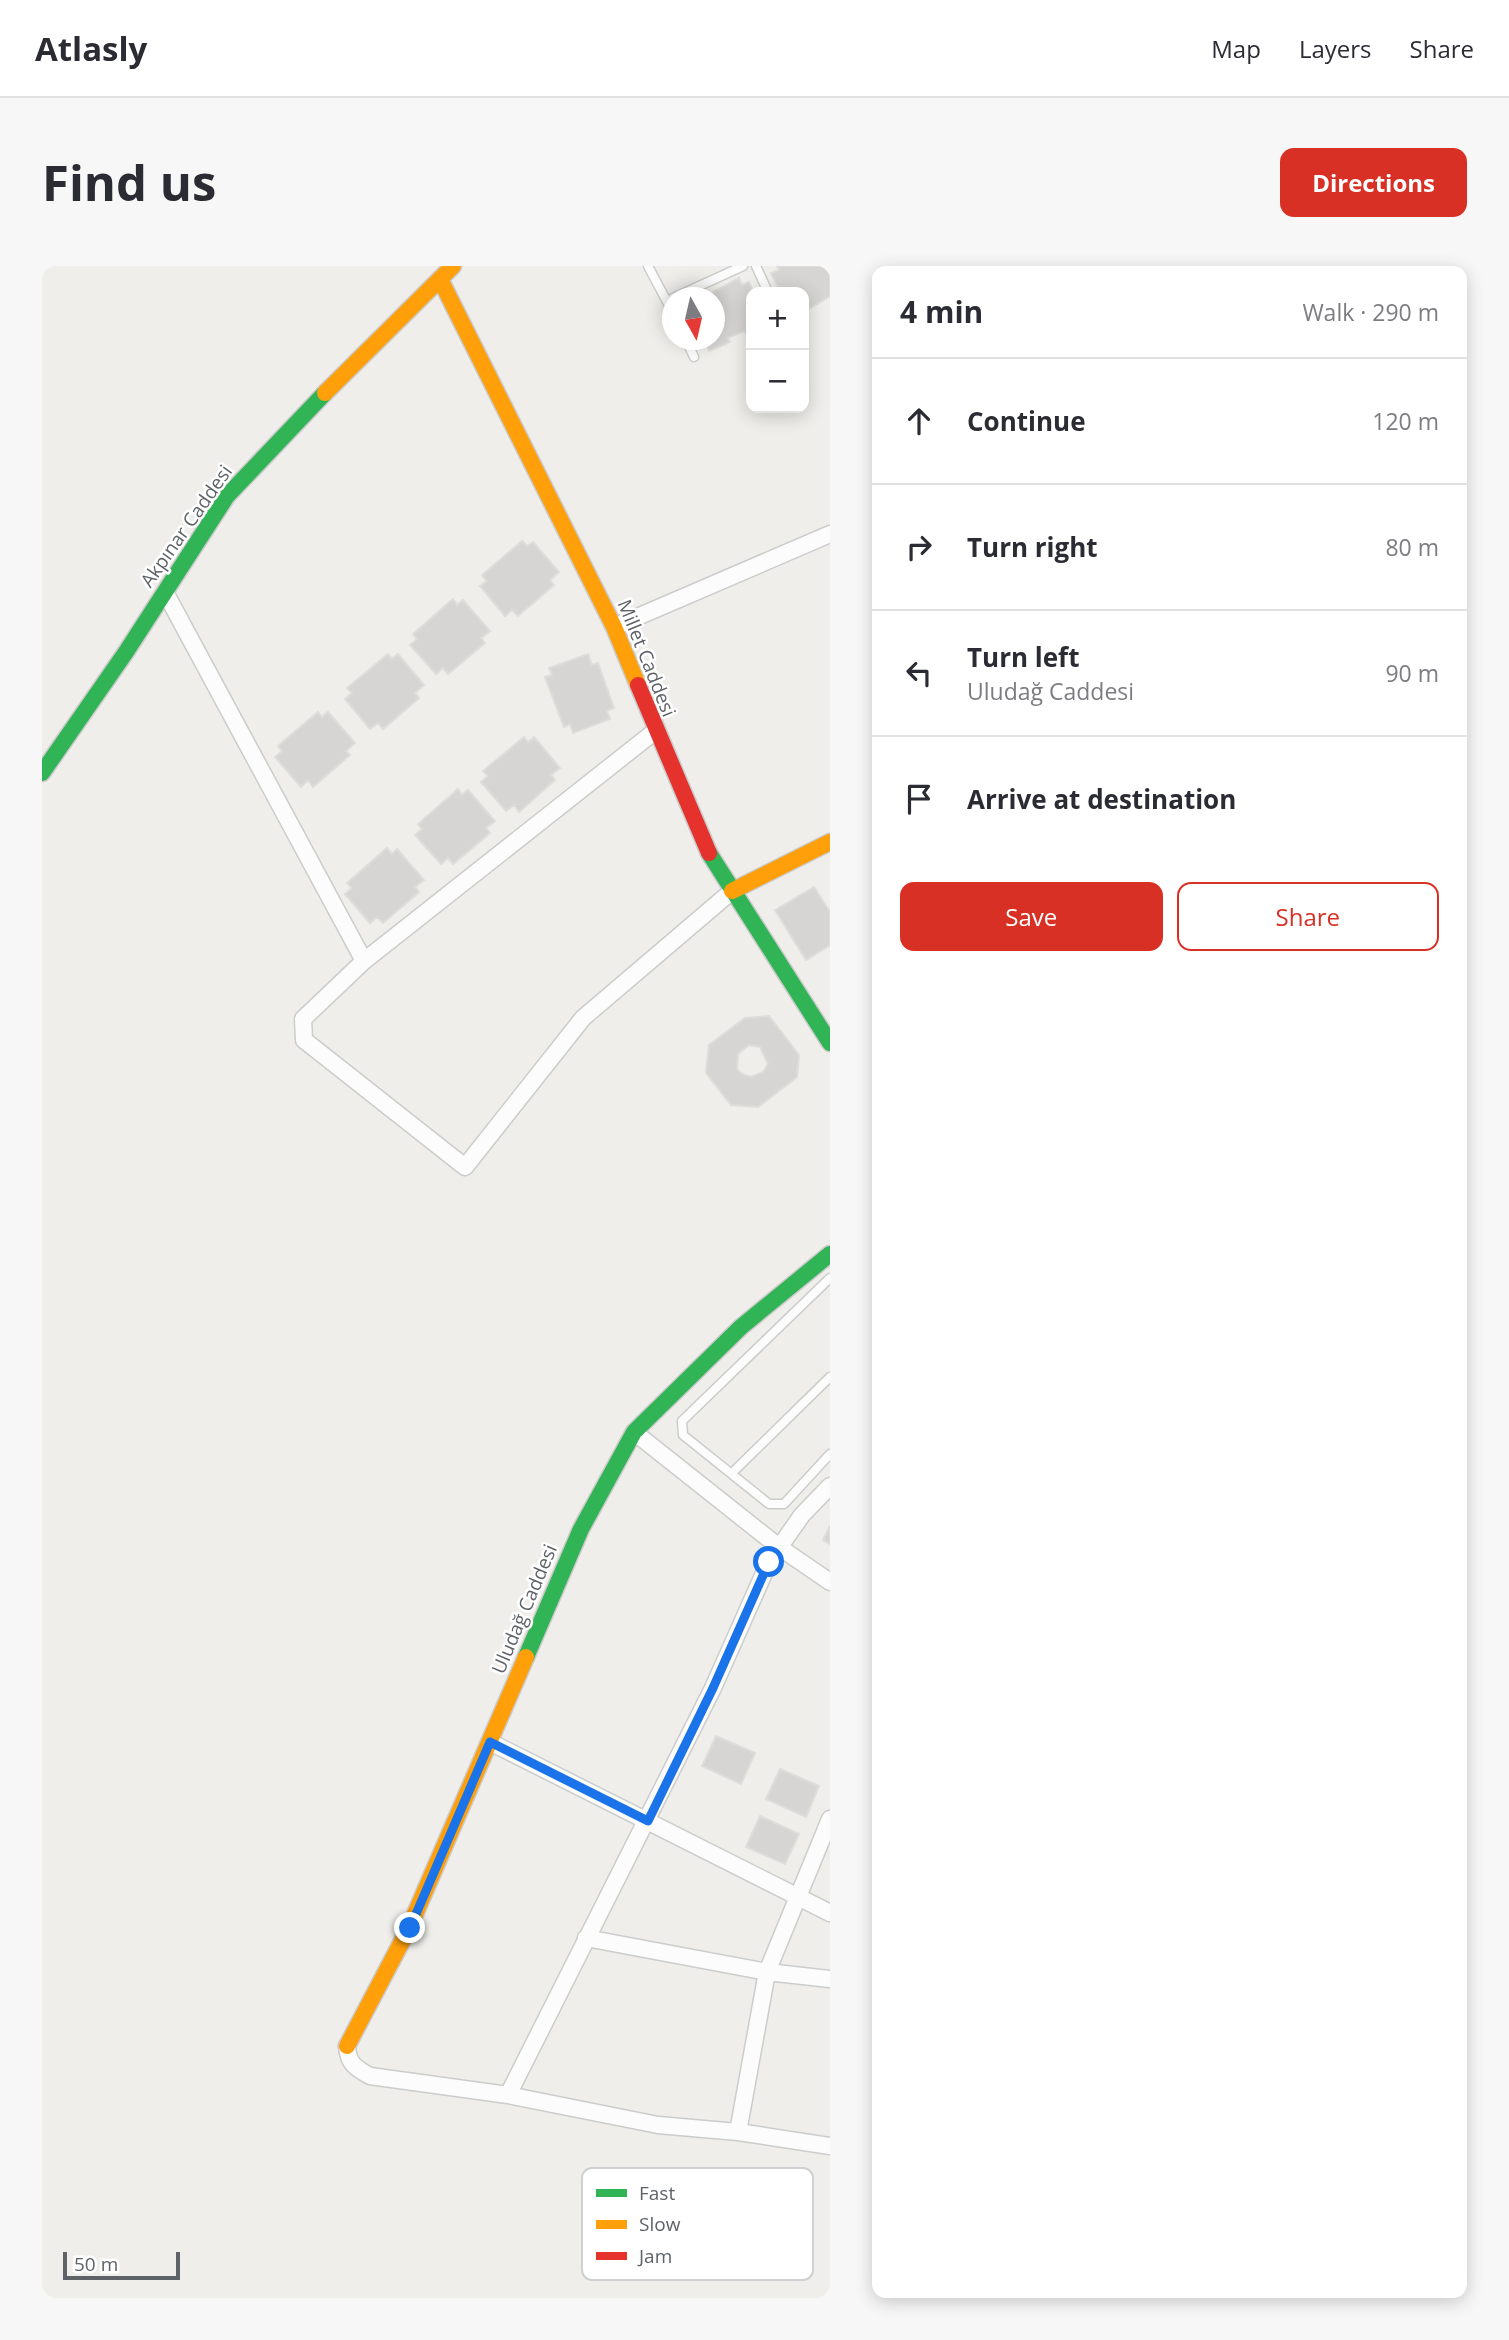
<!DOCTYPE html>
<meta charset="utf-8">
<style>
:root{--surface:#fff;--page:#f7f7f7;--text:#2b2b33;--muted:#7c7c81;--line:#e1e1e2;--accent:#d93025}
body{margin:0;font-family:"Open Sans",sans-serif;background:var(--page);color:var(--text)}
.controls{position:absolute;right:21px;top:21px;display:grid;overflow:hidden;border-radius:14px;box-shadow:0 4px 18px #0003}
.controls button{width:63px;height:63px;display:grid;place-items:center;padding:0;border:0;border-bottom:2px solid var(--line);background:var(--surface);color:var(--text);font:35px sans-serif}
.compass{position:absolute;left:620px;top:21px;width:63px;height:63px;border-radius:50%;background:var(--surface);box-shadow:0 4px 18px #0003;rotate:172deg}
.scale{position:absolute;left:21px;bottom:18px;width:117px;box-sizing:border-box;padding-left:7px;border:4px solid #5f6368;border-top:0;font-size:19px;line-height:24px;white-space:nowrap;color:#5f6368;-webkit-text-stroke:5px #fff;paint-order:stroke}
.stop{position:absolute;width:21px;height:21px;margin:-16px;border:5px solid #1a73e8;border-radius:50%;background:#fff}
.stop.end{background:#1a73e8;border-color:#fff;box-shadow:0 2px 7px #0008}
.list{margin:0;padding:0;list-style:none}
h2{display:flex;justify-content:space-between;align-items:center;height:91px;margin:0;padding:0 28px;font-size:30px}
h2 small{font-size:23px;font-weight:400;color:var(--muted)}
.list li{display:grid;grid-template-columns:46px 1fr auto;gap:21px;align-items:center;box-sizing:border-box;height:126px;padding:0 28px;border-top:2px solid var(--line)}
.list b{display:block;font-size:26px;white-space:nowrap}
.list p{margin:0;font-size:23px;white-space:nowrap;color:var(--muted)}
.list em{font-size:23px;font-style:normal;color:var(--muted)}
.actions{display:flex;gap:14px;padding:21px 28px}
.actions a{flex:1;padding:16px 0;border:2px solid var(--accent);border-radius:14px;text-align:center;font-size:24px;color:var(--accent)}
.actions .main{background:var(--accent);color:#fff}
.icon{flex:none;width:38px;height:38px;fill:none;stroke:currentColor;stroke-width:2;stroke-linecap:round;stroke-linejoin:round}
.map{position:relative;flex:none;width:788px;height:2032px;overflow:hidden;border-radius:14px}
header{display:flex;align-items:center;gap:42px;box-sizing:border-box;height:98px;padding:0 35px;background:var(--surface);border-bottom:2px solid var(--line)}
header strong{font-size:33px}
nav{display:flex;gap:38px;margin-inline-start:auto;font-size:24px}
.intro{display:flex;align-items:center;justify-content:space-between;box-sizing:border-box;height:168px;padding:0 42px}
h1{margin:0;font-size:49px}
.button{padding:18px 32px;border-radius:14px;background:var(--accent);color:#fff;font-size:24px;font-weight:700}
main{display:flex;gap:42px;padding:0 42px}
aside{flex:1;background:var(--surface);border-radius:14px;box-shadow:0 4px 18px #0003}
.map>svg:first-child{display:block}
.building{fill:#d6d5d3;stroke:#deddd9;stroke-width:2;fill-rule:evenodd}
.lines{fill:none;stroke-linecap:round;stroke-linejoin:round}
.lane-casing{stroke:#cbcccc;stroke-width:11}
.street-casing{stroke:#cbcccc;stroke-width:19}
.fast-casing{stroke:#cacacb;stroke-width:19}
.slow-casing{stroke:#cacacb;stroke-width:19}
.jam-casing{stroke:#cacacb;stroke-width:19}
.lane{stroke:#fdfcfc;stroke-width:8}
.street{stroke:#fdfcfc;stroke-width:16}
.fast{stroke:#30b455;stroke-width:16}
.slow{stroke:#ff9f0a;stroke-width:16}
.jam{stroke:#e5322d;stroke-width:16}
.route{stroke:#1a73e8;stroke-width:9}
.labels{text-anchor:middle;stroke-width:5;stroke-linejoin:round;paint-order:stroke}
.street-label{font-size:19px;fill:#5f6368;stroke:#fff}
.key{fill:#fff;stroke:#cfd0d2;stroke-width:2}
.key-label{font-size:19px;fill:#5f6368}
</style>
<header>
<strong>Atlasly</strong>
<nav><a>Map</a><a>Layers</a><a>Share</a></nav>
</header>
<div class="intro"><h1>Find us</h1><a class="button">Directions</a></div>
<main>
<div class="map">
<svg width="788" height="2032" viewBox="0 0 788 2032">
<rect width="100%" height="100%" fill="#efeeea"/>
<path class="building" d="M735 0H788V30L762 46V26H738L729 7 737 4Z
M697 12 700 19 707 16 711 26 709 66 704 68 702 65 686 72 688 76 667 85 663 76 658 78 656 74H673V32H651L662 27 664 30Z
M480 275 485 280 491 276 517 306 508 314 512 319 476 350 470 344 463 350 438 320 445 315 440 309Z
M411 333 415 339 421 334 448 365 439 372 443 377 406 408 401 402 394 408 368 379 375 373 371 368Z
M346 388 350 393 356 388 382 419 373 427 377 432 341 463 336 457 328 463 303 433 310 427 305 422Z
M546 388 550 399 556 397 572 442 565 445 568 453 531 467 528 458 522 461 503 411 510 409 507 402Z
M276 446 280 451 286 446 313 477 304 485 308 489 271 521 266 514 259 521 233 491 240 485 236 480Z
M482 471 486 476 492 471 518 502 509 509 513 514 477 546 472 539 464 545 439 516 446 510 441 505Z
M416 523 420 529 426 524 453 555 444 562 448 567 411 598 406 592 399 598 373 569 380 563 376 558Z
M345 582 350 588 355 583 382 614 373 621 377 626 341 657 335 651 328 657 303 628 310 622 305 617Z
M772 621 788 646V679L764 694 733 644Z
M727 750 757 789 755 811 716 841 689 839 664 807 667 779 703 752ZM707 779 718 781 726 798 721 806 709 811 700 808 695 803 696 788Z
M788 1260V1278L781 1274Z
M674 1470 713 1487 699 1518 660 1500Z
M738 1503 777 1520 764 1551 724 1533Z
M718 1550 757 1568 743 1598 704 1581Z"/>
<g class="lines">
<defs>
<path id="lane" d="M606 0 631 47
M714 0 726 26
M631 32 701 0
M644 74 652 91
M788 1012 640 1155 641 1169 727 1238H742L788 1188
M691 1206 788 1111"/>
<path id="street" d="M123 326 322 695
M572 361 788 268
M612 466 322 695 261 753 262 774 423 901 541 752 690 625
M592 1166 737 1281 788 1316
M448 1476 788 1647
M544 1672 725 1706 788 1713
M305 1780C306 1797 313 1802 328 1810L466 1829 616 1859 696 1866 788 1880
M466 1829 671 1422 727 1296 760 1249 788 1220
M696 1866 725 1706 788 1553"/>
<path id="fast" d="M0 507 84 386 185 230 283 127
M667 587 788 777
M484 1391 539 1263 592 1166 699 1061 788 988"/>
<path id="slow" d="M398 13 572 361 596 419
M283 127 411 0
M690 625 788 576
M305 1780 367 1662 484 1391"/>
<path id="jam" d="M596 419 667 587"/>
</defs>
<use href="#lane" class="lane-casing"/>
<use href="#street" class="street-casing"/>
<use href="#fast" class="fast-casing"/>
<use href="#slow" class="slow-casing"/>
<use href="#jam" class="jam-casing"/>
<use href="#lane" class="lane"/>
<use href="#street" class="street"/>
<use href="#fast" class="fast"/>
<use href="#slow" class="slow"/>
<use href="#jam" class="jam"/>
</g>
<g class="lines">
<path class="route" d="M368 1662 448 1476 606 1555 671 1422 727 1296"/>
</g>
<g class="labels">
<g class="street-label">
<text transform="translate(144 260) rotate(-55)" y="7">Akpınar Caddesi</text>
<text transform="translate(605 392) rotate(68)" y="7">Millet Caddesi</text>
<text transform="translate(482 1343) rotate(-67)" y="7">Uludağ Caddesi</text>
</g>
</g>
<rect x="540" y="1902" width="231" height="112" rx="10" class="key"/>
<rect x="554" y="1923" width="31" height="8" fill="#30b455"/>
<rect x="554" y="1954" width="31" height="9" fill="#ff9f0a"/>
<rect x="554" y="1986" width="31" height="8" fill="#e5322d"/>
<g class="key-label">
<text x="597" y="1934">Fast</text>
<text x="597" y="1965">Slow</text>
<text x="597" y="1997">Jam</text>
</g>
</svg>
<div class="controls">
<button>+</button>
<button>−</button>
</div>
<svg class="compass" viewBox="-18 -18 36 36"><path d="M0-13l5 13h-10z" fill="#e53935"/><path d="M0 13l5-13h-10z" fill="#7c7c81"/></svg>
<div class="scale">50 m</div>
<div class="stop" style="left:727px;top:1296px"></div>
<div class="stop end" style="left:368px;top:1662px"></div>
</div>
<aside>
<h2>4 min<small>Walk · 290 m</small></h2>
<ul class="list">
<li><svg class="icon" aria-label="ahead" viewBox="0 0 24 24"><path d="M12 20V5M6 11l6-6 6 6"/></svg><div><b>Continue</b></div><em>120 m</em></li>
<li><svg class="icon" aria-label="right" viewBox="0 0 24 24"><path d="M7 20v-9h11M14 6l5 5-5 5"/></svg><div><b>Turn right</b></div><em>80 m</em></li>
<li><svg class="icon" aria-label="left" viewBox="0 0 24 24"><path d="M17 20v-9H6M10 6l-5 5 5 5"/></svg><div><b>Turn left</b><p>Uludağ Caddesi</p></div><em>90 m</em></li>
<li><svg class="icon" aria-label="arrive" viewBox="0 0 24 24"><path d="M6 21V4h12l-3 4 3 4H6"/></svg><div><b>Arrive at destination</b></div></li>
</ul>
<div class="actions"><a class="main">Save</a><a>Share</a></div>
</aside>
</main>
